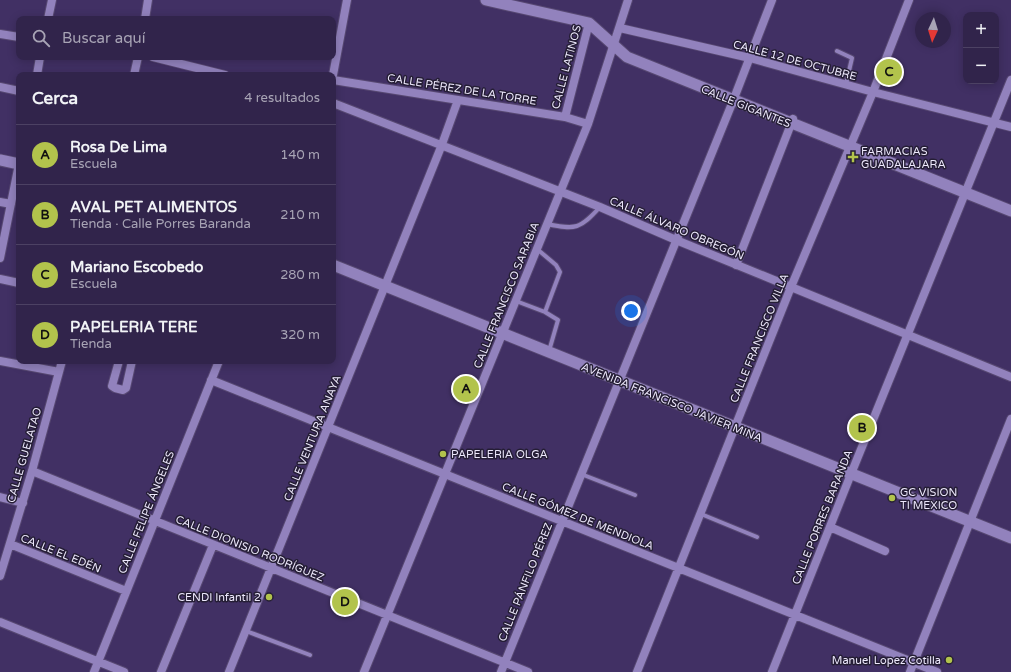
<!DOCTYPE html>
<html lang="es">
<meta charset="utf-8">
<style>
:root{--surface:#31244b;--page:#392c52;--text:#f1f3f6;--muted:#a8a4b5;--line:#4c4163;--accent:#b2c34c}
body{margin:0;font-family:"Varela Round",sans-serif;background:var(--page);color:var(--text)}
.controls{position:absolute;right:12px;top:12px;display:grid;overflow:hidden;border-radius:8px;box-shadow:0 2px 10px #0003}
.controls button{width:36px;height:36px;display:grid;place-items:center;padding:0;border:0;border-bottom:1px solid var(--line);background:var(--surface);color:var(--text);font:20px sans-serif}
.compass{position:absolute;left:915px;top:12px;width:36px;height:36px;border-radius:50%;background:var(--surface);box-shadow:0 2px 10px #0003;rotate:184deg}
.you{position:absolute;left:631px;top:311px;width:14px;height:14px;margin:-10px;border:3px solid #fff;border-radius:50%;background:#1a73e8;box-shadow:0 0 0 6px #1a73e833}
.badge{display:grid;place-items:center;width:26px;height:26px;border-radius:50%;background:var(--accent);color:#111;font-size:13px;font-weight:700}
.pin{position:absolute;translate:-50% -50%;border:2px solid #fff;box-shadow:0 1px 4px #0006}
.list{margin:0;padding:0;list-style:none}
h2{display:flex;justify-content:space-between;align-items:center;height:52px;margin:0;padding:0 16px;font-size:17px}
h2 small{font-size:13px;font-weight:400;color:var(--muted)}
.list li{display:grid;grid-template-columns:26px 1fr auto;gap:12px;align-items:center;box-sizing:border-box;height:60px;padding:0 16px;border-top:1px solid var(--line)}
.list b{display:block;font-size:15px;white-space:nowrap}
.list p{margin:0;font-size:13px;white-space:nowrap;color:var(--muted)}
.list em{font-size:13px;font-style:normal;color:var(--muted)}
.icon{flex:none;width:22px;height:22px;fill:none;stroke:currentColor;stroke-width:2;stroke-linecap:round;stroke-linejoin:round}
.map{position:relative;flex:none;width:1011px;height:672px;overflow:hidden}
.search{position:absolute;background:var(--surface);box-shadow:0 2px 10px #0003;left:16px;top:16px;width:320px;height:44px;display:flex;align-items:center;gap:10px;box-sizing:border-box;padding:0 14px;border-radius:8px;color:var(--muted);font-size:15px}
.panel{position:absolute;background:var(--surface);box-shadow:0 2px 10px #0003;left:16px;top:72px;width:320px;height:292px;border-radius:8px}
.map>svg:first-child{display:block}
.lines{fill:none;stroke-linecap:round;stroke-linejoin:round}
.service-casing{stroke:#574872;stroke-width:6}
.minor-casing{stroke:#574872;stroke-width:10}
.secondary-casing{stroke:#574872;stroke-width:13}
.service{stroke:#9282bd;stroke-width:4}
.minor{stroke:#9282bd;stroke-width:8}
.secondary{stroke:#9282bd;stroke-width:11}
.poi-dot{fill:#b2c34c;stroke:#251e35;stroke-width:1.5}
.labels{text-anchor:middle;stroke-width:3;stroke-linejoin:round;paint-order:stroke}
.street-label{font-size:11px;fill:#ede8fc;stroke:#251e35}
.poi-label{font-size:11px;fill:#ede8fc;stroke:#251e35;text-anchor:start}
</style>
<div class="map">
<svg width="1011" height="672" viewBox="0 0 1011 672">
<rect width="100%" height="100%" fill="#413064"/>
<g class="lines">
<defs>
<path id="service" d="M837 51 852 58 846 84
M547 224C576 230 580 229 600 207
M537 249 556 265 560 272 545 312 558 320 549 351
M516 301 545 312
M581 474 635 495
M701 514 757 537
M246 631 310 655"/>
<path id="minor" d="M48 19 52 0
M145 19 148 0
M620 28 750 58 873 92 1011 127
M0 34 19 37
M153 57 225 75
M37 75 40 57
M134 75 138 57
M333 75 347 0
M333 80 565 117 588 124
M0 87 19 91
M333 103 600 207 676 240 1011 377
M565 117 589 23
M0 202 11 204
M0 258 19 164
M736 265 793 119
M0 279 19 283
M0 361 59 372
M119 361 112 386 115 388 123 390 126 388 132 361
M211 380 937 672
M32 471 528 672
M0 497 23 503
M830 527 885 551
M10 544 126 591
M0 576 32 471 62 361
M0 622 124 672
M94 672 219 361
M161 672 213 545
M229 672 441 147 458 100
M364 672 588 124 628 0
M501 672 733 101 772 0
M637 672 791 287 873 92 909 0
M772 672 851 474 1011 80
M910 672 1011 419"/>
<path id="secondary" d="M486 0 589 23 627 57 1011 211
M0 160 19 164
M333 265 1011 538"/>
</defs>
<use href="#service" class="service-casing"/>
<use href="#minor" class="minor-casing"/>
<use href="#secondary" class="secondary-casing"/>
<use href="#service" class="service"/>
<use href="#minor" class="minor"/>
<use href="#secondary" class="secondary"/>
</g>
<g class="poi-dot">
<path d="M851 151h4v4h4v4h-4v4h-4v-4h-4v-4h4z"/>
<circle cx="443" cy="454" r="4"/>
<circle cx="892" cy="498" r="4"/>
<circle cx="269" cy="597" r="4"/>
<circle cx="949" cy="660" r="4"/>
</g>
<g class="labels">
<g class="street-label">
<text transform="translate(795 60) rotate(15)" y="4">CALLE 12 DE OCTUBRE</text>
<text transform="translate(566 67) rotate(-75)" y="4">CALLE LATINOS</text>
<text transform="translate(462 89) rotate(9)" y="4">CALLE PÉREZ DE LA TORRE</text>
<text transform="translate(746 106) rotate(22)" y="4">CALLE GIGANTES</text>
<text transform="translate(677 228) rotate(23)" y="4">CALLE ÁLVARO OBREGÓN</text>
<text transform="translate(506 295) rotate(-68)" y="4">CALLE FRANCISCO SARABIA</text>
<text transform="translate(759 338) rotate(-68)" y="4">CALLE FRANCISCO VILLA</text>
<text transform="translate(672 402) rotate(22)" y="4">AVENIDA FRANCISCO JAVIER MINA</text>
<text transform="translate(312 438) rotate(-68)" y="4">CALLE VENTURA ANAYA</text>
<text transform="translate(24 455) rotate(-74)" y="4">CALLE GUELATAO</text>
<text transform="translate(146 512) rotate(-68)" y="4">CALLE FELIPE ÁNGELES</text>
<text transform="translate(578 516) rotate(22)" y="4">CALLE GÓMEZ DE MENDIOLA</text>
<text transform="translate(822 517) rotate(-68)" y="4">CALLE PORRES BARANDA</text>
<text transform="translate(250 548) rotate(22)" y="4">CALLE DIONISIO RODRÍGUEZ</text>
<text transform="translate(61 553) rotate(22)" y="4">CALLE EL EDÉN</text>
<text transform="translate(525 582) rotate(-68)" y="4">CALLE PÁNFILO PÉREZ</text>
</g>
<g class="poi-label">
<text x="861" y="155">FARMACIAS<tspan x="861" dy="13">GUADALAJARA</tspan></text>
<text x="451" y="458">PAPELERIA OLGA</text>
<text x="900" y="496">GC VISION<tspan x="900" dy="13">TI MEXICO</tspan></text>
<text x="261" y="601" text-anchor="end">CENDI Infantil 2</text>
<text x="941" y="664" text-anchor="end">Manuel Lopez Cotilla</text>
</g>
</g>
</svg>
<div class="controls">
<button>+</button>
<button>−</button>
</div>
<svg class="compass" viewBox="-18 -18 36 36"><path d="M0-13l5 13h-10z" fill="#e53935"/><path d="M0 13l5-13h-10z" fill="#a8a4b5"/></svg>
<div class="you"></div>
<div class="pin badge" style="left:466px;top:389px">A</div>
<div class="pin badge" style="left:862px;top:428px">B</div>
<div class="pin badge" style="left:889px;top:72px">C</div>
<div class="pin badge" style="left:345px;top:602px">D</div>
<div class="search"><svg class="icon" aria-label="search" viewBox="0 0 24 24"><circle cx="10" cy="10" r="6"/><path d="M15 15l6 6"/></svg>Buscar aquí</div>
<section class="panel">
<h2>Cerca<small>4 resultados</small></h2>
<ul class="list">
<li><span class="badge">A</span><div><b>Rosa De Lima</b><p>Escuela</p></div><em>140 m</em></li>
<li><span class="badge">B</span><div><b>AVAL PET ALIMENTOS</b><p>Tienda · Calle Porres Baranda</p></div><em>210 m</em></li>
<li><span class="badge">C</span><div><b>Mariano Escobedo</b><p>Escuela</p></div><em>280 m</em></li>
<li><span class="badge">D</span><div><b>PAPELERIA TERE</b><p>Tienda</p></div><em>320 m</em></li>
</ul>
</section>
</div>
